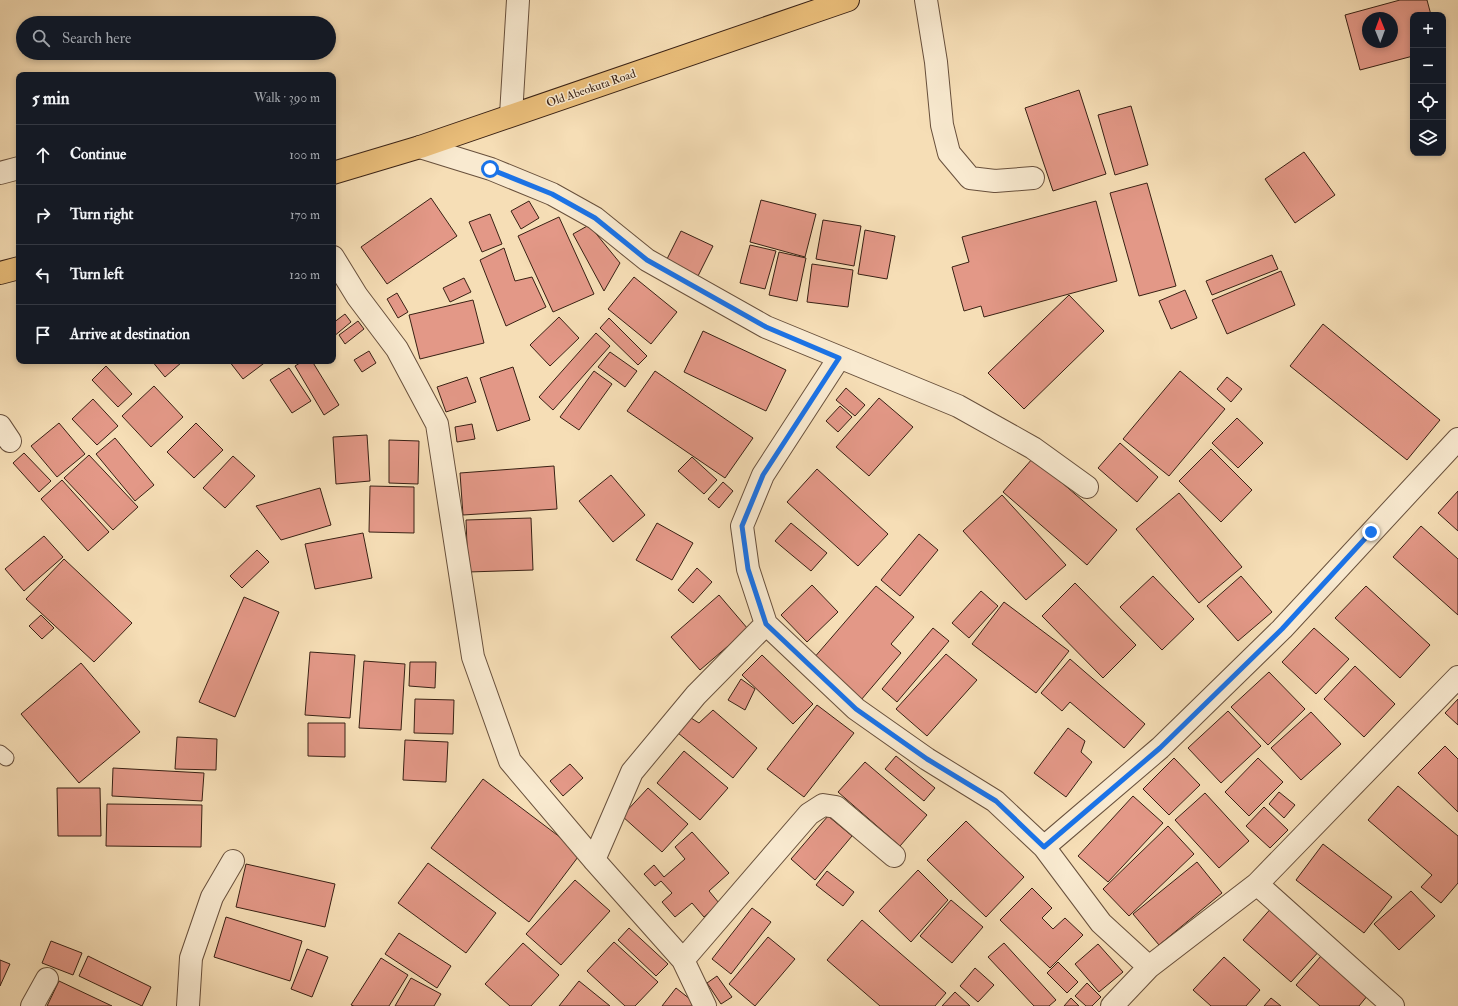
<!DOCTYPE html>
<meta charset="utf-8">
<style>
:root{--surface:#171b24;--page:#242831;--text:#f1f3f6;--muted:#9ea1a6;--line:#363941}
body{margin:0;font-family:"IM FELL Double Pica",serif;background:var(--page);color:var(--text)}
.controls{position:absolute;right:12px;top:12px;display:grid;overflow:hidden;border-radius:8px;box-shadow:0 2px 6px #0003}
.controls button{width:36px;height:36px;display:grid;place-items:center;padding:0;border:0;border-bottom:1px solid var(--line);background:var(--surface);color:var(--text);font:20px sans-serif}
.compass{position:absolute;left:1362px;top:12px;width:36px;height:36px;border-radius:50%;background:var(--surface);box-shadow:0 2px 6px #0003;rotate:359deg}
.stop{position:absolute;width:12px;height:12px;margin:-9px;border:3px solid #1a73e8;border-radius:50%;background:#fff}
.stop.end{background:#1a73e8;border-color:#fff;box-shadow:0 1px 4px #0008}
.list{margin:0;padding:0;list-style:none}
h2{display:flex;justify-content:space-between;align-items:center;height:52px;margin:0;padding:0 16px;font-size:17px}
h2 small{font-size:13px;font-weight:400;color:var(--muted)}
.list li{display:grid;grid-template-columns:26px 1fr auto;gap:12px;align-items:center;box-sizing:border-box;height:60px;padding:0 16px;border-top:1px solid var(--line)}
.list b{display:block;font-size:15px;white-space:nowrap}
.list em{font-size:13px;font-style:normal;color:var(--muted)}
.icon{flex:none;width:22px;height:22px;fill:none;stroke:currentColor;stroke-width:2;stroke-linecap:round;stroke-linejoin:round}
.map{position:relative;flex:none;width:1458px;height:1006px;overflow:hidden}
.search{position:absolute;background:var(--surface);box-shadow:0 2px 6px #0003;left:16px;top:16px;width:320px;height:44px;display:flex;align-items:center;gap:10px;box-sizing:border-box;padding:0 14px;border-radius:22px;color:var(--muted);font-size:15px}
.panel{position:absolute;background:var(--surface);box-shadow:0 2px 6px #0003;left:16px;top:72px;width:320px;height:292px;border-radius:8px}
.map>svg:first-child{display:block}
.building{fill:#e39887;stroke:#392114;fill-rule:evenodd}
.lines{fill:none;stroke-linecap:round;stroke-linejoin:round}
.service-casing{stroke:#68503c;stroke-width:17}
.minor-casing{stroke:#68503c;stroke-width:24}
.trunk-casing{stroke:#392114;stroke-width:24}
.service{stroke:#f9ead0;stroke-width:15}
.minor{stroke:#f9ead0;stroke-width:22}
.trunk{stroke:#ebbf7b;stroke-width:22}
.route{stroke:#1a73e8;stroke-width:5}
.labels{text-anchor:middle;stroke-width:3;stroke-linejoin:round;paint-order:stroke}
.street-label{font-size:12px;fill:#392114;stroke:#f9ead0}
</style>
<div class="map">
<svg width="1458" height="1006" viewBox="0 0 1458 1006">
<rect width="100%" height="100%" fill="#f6deb6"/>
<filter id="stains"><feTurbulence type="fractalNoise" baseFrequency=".005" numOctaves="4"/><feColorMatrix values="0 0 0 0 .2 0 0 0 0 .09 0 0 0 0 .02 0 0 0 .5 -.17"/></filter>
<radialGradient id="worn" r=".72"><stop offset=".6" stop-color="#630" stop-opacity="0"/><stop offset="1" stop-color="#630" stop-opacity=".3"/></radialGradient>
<path class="building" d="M1400 0H1427L1431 15H1413V56L1360 70 1345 15ZM1368 18H1392V42H1368Z
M1079 90 1106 174 1053 191 1025 108Z
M1131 106 1148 165 1115 175 1098 115Z
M1304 152 1335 195 1295 223 1265 179Z
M1147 183 1176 286 1139 296 1110 193Z
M431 198 457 236 387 284 361 247Z
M761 200 816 214 805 257 750 242Z
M529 201 539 218 521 229 511 211Z
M1096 201 1117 281 984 317 981 306 964 311 952 267 969 262 962 237Z
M490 214 502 244 482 252 469 222Z
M559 217 594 294 553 312 518 236Z
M823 220 861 226 854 266 816 259Z
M589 225 620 263 604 291 573 234Z
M865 230 895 236 887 279 858 274Z
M681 231 713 246 697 278 665 263Z
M750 245 776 251 765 289 740 283Z
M504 248 515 281 532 277 546 307 506 326 480 260Z
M779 252 806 258 797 301 769 295Z
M1272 255 1278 269 1212 295 1206 281Z
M812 264 853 270 848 307 807 302Z
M1281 271 1295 305 1227 334 1212 300Z
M634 277 677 312 651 344 608 309Z
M464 278 471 292 450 302 443 288Z
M1185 290 1197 318 1171 329 1159 301Z
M397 293 408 312 398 318 387 299Z
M1069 295 1104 331 1024 409 988 373Z
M473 300 484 343 420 359 409 315Z
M345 314 351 322 333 337V323Z
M559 317 579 338 550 366 530 345Z
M609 318 647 356 638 365 600 328Z
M358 321 364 329 345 344 339 335Z
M1323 324 1440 420 1407 460 1290 366Z
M703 331 786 370 766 411 684 372Z
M596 333 610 346 553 410 539 397Z
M369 351 376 363 362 372 354 360Z
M610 352 637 371 625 387 598 367Z
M152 361H181L182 362 165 377Z
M229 361H267L243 379Z
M303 361H312L339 405 324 415 295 366Z
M106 366 132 394 118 407 92 380Z
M513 367 530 420 497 431 480 378Z
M289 368 311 401 292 413 270 380Z
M594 371 612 384 579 430 560 417Z
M655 371 753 438 725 478 627 411Z
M1180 371 1225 409 1169 476 1123 439Z
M467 377 476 402 446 412 437 387Z
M1227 377 1242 389 1231 402 1217 389Z
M154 386 183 417 151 447 122 416Z
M846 388 865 405 855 416 836 400Z
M879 398 913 427 869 476 836 447Z
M93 399 118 426 97 445 72 419Z
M840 406 852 417 838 432 826 421Z
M1237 418 1263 443 1238 468 1212 443Z
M59 423 85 454 57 477 31 446Z
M196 423 223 450 194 478 167 452Z
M472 424 475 439 457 442 455 427Z
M367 435 370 481 336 484 333 437Z
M115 438 154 485 135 501 96 454Z
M389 440 419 441 418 484 389 483Z
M1120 443 1158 477 1137 502 1098 468Z
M1211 449 1252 490 1221 522 1179 481Z
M24 453 51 481 39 492 13 463Z
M89 455 138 507 113 530 64 478Z
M233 456 255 476 225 508 203 488Z
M692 457 717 480 704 494 678 471Z
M1033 458 1117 530 1087 565 1003 492Z
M554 466 557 509 463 515 460 473Z
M817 469 888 534 858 566 787 502Z
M611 475 645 515 613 542 579 501Z
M62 480 109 532 88 551 41 499Z
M723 482 733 491 719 508 708 499Z
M370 486 414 487V533L369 532Z
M320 488 331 525 281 540 256 506Z
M1458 491V531L1438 513Z
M1179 493 1242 567 1199 603 1136 529Z
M1002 495 1066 565 1026 600 963 531Z
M531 518 533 570 468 572 466 520Z
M657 523 693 543 672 580 636 560Z
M791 523 827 553 811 571 775 541Z
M1421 526 1458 559V615L1393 557Z
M363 533 372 578 315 589 305 544Z
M919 534 938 550 900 596 881 580Z
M44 536 63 557 24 591 5 569Z
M257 550 269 562 242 588 230 576Z
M64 559 132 623 94 662 26 599Z
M697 568 712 582 693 603 678 590Z
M1153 576 1194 619 1162 650 1120 607Z
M1241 576 1272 612 1238 641 1207 606Z
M1075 583 1136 645 1103 678 1042 616Z
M812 585 838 612 807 642 781 615Z
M876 586 914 617 891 644 901 653 861 700 813 659Z
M1366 586 1430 645 1400 678 1335 618Z
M981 591 998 606 969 638 952 623Z
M719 595 748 629 700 670 671 637Z
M244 597 279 612 235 717 199 702Z
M1004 602 1069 651 1036 693 972 644Z
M41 615 54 628 42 639 29 626Z
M933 628 949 641 897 702 882 689Z
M1314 628 1349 659 1316 694 1282 662Z
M310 652 355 655 350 718 305 715Z
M946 654 977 680 927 736 896 709Z
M762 655 813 704 793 724 742 675Z
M1070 659 1145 724 1124 748 1070 702 1062 711 1041 693Z
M364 661 405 664 401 730 359 728Z
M410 662H436L435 688 409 686Z
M81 663 140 732 79 783 21 714Z
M1355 666 1395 704 1364 737 1324 699Z
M1269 672 1305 709 1268 745 1231 707Z
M741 679 755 689 745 710 728 700Z
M415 699 454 700 453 734 414 733Z
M1458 699V725L1445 713Z
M817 705 854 733 804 797 767 769Z
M713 710 757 748 733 778 678 733 691 718 699 723Z
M1228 711 1261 746 1221 783 1188 748Z
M1311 712 1341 744 1301 780 1271 748Z
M308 723H345V757L308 756Z
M1068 728 1085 741 1081 752 1092 762 1066 797 1034 773Z
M177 737 217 739 216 770 175 769Z
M405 740 448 742 446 782 403 780Z
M1445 746 1458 759V812L1418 773Z
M684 751 728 788 700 820 657 783Z
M896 756 935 788 924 801 885 769Z
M1174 758 1200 785 1169 815 1143 789Z
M1258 758 1283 782 1249 816 1225 792Z
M865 762 927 815 900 846 838 792Z
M570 764 583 778 563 796 550 781Z
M113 768 204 773 202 801 112 796Z
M483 779 581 853 529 922 431 848Z
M1398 786 1458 836V883L1441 903 1421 887 1432 875 1368 820Z
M57 788H100L101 836H58Z
M648 788 688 824 662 852 622 816Z
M1279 792 1295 805 1284 818 1269 804Z
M1205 793 1249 841 1219 868 1175 820Z
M1133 796 1163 823 1108 882 1078 856Z
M107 804 202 805 201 847 106 846Z
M1264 807 1288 830 1270 848 1246 826Z
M828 816 852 836 815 880 791 859Z
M966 821 1024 877 986 917 927 860Z
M1168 826 1194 854 1129 916 1103 889Z
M692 832 729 873 709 891 719 903 704 917 692 903 675 917 662 902 672 893 661 881 655 886 644 874 654 865 664 877 685 859 675 847Z
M1323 844 1392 897 1364 933 1296 880Z
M1197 862 1222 893 1159 945 1133 914Z
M428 863 496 913 466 953 398 903Z
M246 864 335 884 325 927 236 907Z
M918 870 948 900 911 942 879 911Z
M827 871 854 892 843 906 816 885Z
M575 880 610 911 561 965 526 934Z
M1032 888 1052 908 1042 918 1053 929 1065 918 1083 935 1050 968 1000 920Z
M1411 891 1435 916 1399 950 1374 924Z
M951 900 983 927 952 963 920 936Z
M1274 905 1322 948 1291 982 1243 940Z
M752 908 771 922 731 974 712 959Z
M226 917 302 941 290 981 214 957Z
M862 920 946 993 935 1006H880L827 960Z
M629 928 668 964 656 976 618 940Z
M399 933 451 966 437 988 385 954Z
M768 937 795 959 755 1006 729 984Z
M51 941 82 953 73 975 42 963Z
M614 942 658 982 635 1006H625L587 971Z
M523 943 559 975 531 1006H510L485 984Z
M1004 943 1056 1000 1049 1006H1034L988 957Z
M1098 944 1123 972 1099 992 1075 964Z
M307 949 328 957 312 997 291 989Z
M88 956 151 987 142 1006 79 976Z
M1321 956 1368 995 1359 1006H1320L1296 985Z
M1224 957 1260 990 1246 1006H1211L1193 990Z
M381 958 408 975 389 1006H354L351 1005Z
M0 960 10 964 0 986Z
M1058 962 1078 982 1067 993 1047 973Z
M975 968 994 985 978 1002 960 986Z
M717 976 732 997 721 1004 707 983Z
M411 978 441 994 434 1006H395Z
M59 981 112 1006H47Z
M579 981 610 1006H559Z
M1087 983 1101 997 1092 1006H1086L1075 996Z
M676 988 695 1003 693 1006H662Z
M955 992 970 1006H942Z
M1071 998 1079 1006H1064Z
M1271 998 1281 1006H1264Z"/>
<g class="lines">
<defs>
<path id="service" d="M0 753 6 758"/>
<path id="minor" d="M926 0 936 62 942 125 949 153 970 178 995 181 1033 178
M511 115 518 0
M420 147 491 169 552 194 595 218 647 260 766 327 958 406 1033 448 1087 487
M0 173 19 168
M333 257 357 296 397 349 437 424 473 657 510 761 594 860 683 960 705 1006
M839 358 763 475 742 526 748 569 766 624 856 709 927 759 995 801 1044 847 1101 923 1149 967
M0 426 10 441
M1044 847 1160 748 1282 629 1458 439
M594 860 632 772 696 695 766 624
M1257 884 1393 1006
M683 960 809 814 823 805 836 807 894 856
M32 1006 47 979
M188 1006 191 958 212 897 233 861
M1112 1006 1149 967 1257 884 1458 677"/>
<path id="trunk" d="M333 173 420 147 848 0
M0 273 19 268"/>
</defs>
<use href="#service" class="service-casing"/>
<use href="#minor" class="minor-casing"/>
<use href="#trunk" class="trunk-casing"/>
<use href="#service" class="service"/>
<use href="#minor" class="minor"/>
<use href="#trunk" class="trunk"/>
</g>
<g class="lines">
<path class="route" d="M490 169 552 194 595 218 647 260 766 327 839 358 763 475 742 526 748 569 766 624 856 709 927 759 996 801 1044 847 1160 748 1282 629 1371 532"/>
</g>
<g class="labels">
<g class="street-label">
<text transform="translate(591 88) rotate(-19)" y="4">Old Abeokuta Road</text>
</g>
</g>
<rect width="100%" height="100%" filter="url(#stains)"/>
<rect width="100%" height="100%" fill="url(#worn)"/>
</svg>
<div class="controls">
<button>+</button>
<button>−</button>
<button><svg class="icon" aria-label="locate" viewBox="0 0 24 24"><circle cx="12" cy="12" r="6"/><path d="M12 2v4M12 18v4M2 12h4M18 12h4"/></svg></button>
<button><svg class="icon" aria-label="layers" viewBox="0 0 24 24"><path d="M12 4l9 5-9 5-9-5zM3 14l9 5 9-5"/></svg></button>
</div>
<svg class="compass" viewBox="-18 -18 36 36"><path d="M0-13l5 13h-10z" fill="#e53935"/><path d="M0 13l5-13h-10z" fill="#9ea1a6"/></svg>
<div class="stop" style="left:490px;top:169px"></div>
<div class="stop end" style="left:1371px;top:532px"></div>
<div class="search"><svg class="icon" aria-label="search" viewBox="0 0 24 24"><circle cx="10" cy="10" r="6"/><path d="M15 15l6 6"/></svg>Search here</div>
<section class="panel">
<h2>5 min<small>Walk · 390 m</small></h2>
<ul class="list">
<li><svg class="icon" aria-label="ahead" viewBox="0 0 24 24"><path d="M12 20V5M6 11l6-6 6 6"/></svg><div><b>Continue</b></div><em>100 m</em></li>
<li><svg class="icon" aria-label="right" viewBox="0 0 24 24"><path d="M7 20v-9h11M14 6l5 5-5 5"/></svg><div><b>Turn right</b></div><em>170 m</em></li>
<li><svg class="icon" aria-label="left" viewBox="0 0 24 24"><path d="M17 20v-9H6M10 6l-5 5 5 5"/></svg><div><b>Turn left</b></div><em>120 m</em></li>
<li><svg class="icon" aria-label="arrive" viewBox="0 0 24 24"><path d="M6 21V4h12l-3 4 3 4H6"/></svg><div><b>Arrive at destination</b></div></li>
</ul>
</section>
</div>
